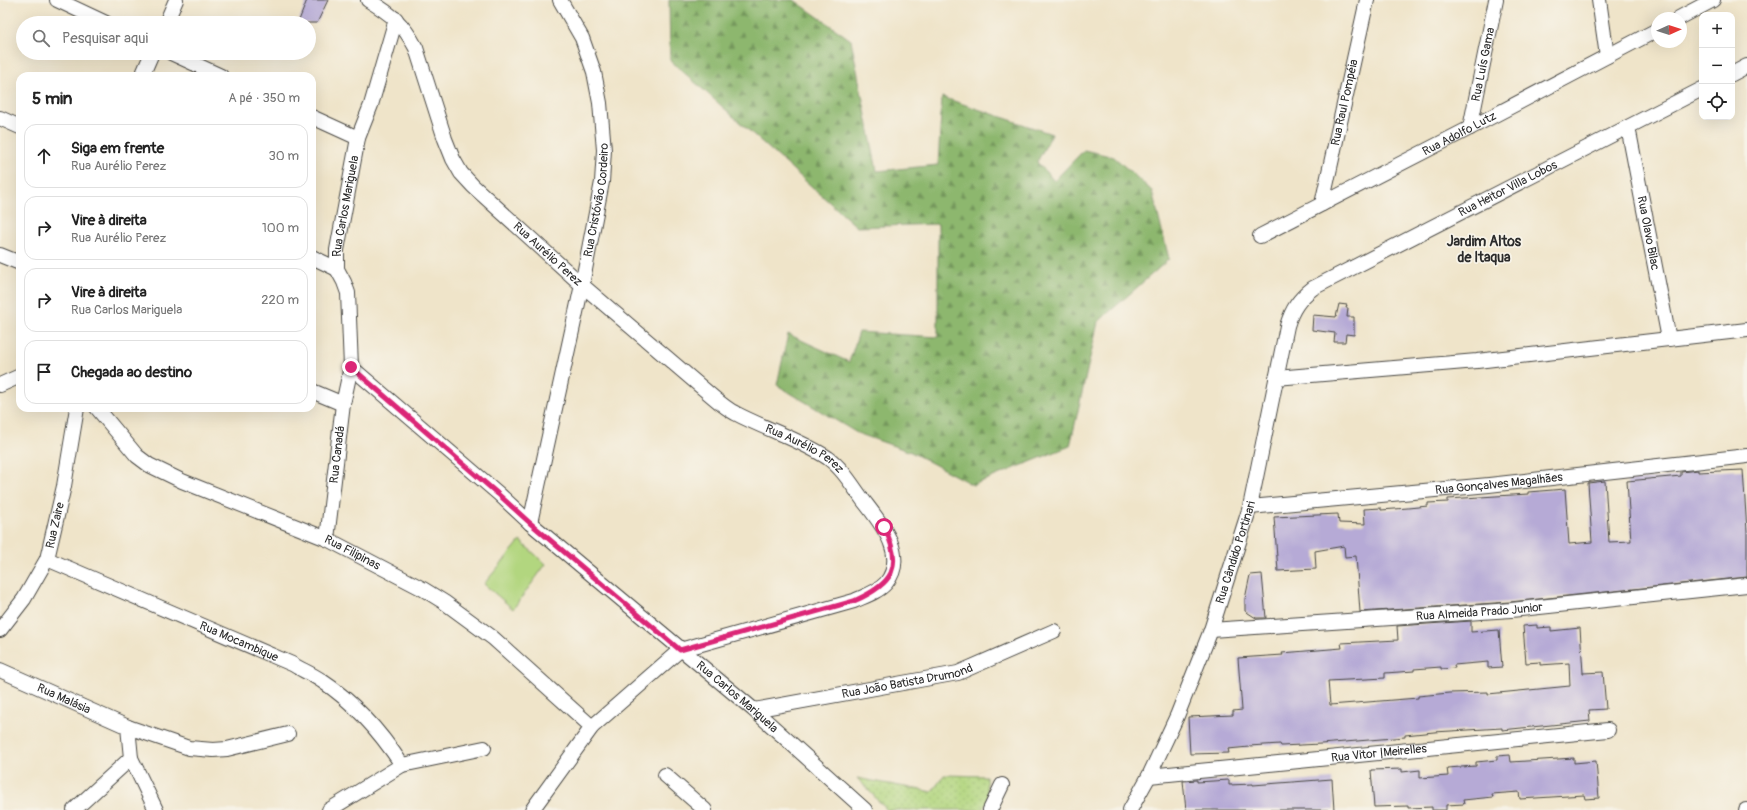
<!DOCTYPE html>
<html lang="pt">
<meta charset="utf-8">
<style>
:root{--surface:#fff;--page:#f2f2f2;--text:#222;--muted:#767676;--line:#e0e0e0}
body{margin:0;font-family:Pangolin,sans-serif;background:var(--page);color:var(--text)}
.controls{position:absolute;right:12px;top:12px;display:grid;overflow:hidden;border-radius:8px;box-shadow:0 4px 16px #0002}
.controls button{width:36px;height:36px;display:grid;place-items:center;padding:0;border:0;border-bottom:1px solid var(--line);background:var(--surface);color:var(--text);font:20px sans-serif}
.compass{position:absolute;left:1651px;top:12px;width:36px;height:36px;border-radius:50%;background:var(--surface);box-shadow:0 4px 16px #0002;rotate:87deg}
.stop{position:absolute;width:12px;height:12px;margin:-9px;border:3px solid #db2777;border-radius:50%;background:#fff}
.stop.end{background:#db2777;border-color:#fff;box-shadow:0 1px 4px #0008}
.list{margin:0;padding:0;list-style:none}
h2{display:flex;justify-content:space-between;align-items:center;height:52px;margin:0;padding:0 16px;font-size:17px}
h2 small{font-size:13px;font-weight:400;color:var(--muted)}
.list li{display:grid;grid-template-columns:26px 1fr auto;gap:12px;align-items:center;box-sizing:border-box;height:64px;margin:0 8px 8px;padding:0 8px;border:1px solid var(--line);border-radius:12px}
.list b{display:block;font-size:15px;white-space:nowrap}
.list p{margin:0;font-size:13px;white-space:nowrap;color:var(--muted)}
.list em{font-size:13px;font-style:normal;color:var(--muted)}
.icon{flex:none;width:22px;height:22px;fill:none;stroke:currentColor;stroke-width:2;stroke-linecap:round;stroke-linejoin:round}
.map{position:relative;flex:none;width:1747px;height:810px;overflow:hidden}
.search{position:absolute;background:var(--surface);box-shadow:0 4px 16px #0002;left:16px;top:16px;width:300px;height:44px;display:flex;align-items:center;gap:10px;box-sizing:border-box;padding:0 14px;border-radius:22px;color:var(--muted);font-size:15px}
.panel{position:absolute;background:var(--surface);box-shadow:0 4px 16px #0002;left:16px;top:72px;width:300px;height:340px;border-radius:12px}
.map>svg:first-child{display:block}
.forest{fill:url(#forest-firs);stroke:#5c714c}
.park{fill:url(#park-dots);stroke:#6e8055}
.garden{fill:#b2d67f;stroke:#6e8055}
.building{fill:#b6aad6}
.lines{fill:none;stroke-linecap:round;stroke-linejoin:round}
.minor-casing{stroke:#484743;stroke-width:16}
.minor{stroke:#fff;stroke-width:14}
.route{stroke:#db2777;stroke-width:5}
.labels{text-anchor:middle;stroke-width:3.5;stroke-linejoin:round;paint-order:stroke}
.street-label{font-size:12px;fill:#2b2b2b;stroke:#f7f3e8}
.quarter-label{font-size:14px;font-weight:bold;fill:#2b2b2b;stroke:#f7f3e8}
</style>
<div class="map">
<svg width="1747" height="810" viewBox="0 0 1747 810">
<defs>
<pattern id="forest-firs" width="22" height="20" patternUnits="userSpaceOnUse"><rect width="22" height="20" fill="#8db76e"/><path d="M5 1l3.5 6h-7zM16 11l3.5 6h-7z" fill="#73955b"/></pattern>
<pattern id="park-dots" width="8" height="8" patternUnits="userSpaceOnUse"><rect width="8" height="8" fill="#b2d67f"/><path d="M2 2h.1M6 6h.1" fill="none" stroke="#99b86e" stroke-width="1.8" stroke-linecap="round"/></pattern>
</defs>
<rect width="100%" height="100%" fill="#f7f3e8"/>
<filter id="ink" filterUnits="userSpaceOnUse"><feTurbulence type="fractalNoise" baseFrequency=".025" numOctaves="2"/><feDisplacementMap in="SourceGraphic" scale="8" xChannelSelector="R" yChannelSelector="G"/><feConvolveMatrix kernelMatrix="1 2 1 2 8 2 1 2 1" color-interpolation-filters="sRGB"/></filter>
<filter id="wash" filterUnits="userSpaceOnUse"><feTurbulence type="fractalNoise" baseFrequency=".012" numOctaves="4" result="noise"/><feDisplacementMap in="SourceGraphic" scale="16" xChannelSelector="R" yChannelSelector="G"/><feGaussianBlur stdDeviation="0.9" result="paint"/><feColorMatrix in="noise" values="0 0 0 0 0 0 0 0 0 0 0 0 0 0 0 0 0 1.4 0 .05"/><feComposite in="paint" operator="in"/></filter>
<g filter="url(#wash)">
<rect width="100%" height="100%" fill="#efe4c9"/>
<path class="forest" d="M669 0H794L851 40 877 171 938 165 942 97 1052 134 1037 162 1054 181 1084 150 1114 157 1152 191 1169 259 1098 322 1070 446 973 485 911 452 857 433 777 385 788 334 849 362 859 332 938 337V224L857 227 670 60Z"/>
<path class="park" d="M944 775 986 776 988 802 982 810H887L857 778 932 792Z"/>
<path class="garden" d="M520 541 546 564 513 609 484 584Z"/>
<g id="blocks">
<path class="building" d="M307 0H328L317 23H298Z
M1339 304 1347 305 1346 308H1348L1347 317H1354V335L1346 334 1345 342H1334L1335 333 1312 330 1313 315 1336 317Z
M1698 470V472L1743 470 1747 531V577L1510 602 1360 612 1356 556 1345 557 1344 546 1315 551 1316 569 1278 571 1274 517 1338 514 1339 523 1365 524 1364 509 1381 508V510L1408 508 1428 506V503L1448 502V499L1528 494V492L1565 489 1569 544 1592 542 1588 483 1605 481 1609 542 1631 541 1627 481 1681 476V472Z
M1262 574 1266 618H1256L1245 611V599L1250 575Z
M1471 621V632L1499 630 1502 667 1488 668V662L1454 665 1455 668 1441 669V667L1414 669V671L1385 673V678L1328 681 1330 705 1418 698V696L1449 693 1488 692V694L1570 686 1569 663 1540 665V662L1526 663 1523 626 1537 625V628L1551 627V631L1580 628 1583 673 1603 672 1606 709 1589 710 1590 721 1502 730V728L1434 732 1405 735V737L1321 744 1281 746 1280 744 1249 746V747L1228 749 1229 753 1190 754 1188 717 1233 715V711L1242 710 1238 658 1283 655 1282 653 1342 648 1341 643 1398 640 1397 626Z
M1510 755 1511 762 1574 758V763L1596 761 1599 798 1585 799 1584 795 1520 799 1519 792 1492 794 1493 797 1463 800 1464 804 1446 805V810H1432V807L1408 808V806L1374 807 1371 770 1402 769V772L1420 770V778L1448 776 1447 768 1476 766V762L1497 760V756Z
M1332 779 1334 810H1186L1183 781 1197 780V782L1229 780V785L1253 784V785Z"/>
</g>
</g>
<g filter="url(#ink)">
<use href="#blocks" fill-opacity="0" stroke="#484743" stroke-width="1"/>
<g class="lines">
<defs>
<g id="minor">
<path d="M57 0 106 23"/>
<path id="s1" d="M368 0C391 14 403 23 416 48L445 139 453 159 461 173 473 186 582 285 713 397C720 403 727 409 735 413 765 429 799 439 828 458 842 468 852 485 863 500 879 521 909 555 886 583 878 592 865 596 854 601L680 650 592 727 532 810"/>
<path d="M1599 0 1607 56"/>
<path d="M1679 18 1713 0"/>
<path d="M166 23 176 0"/>
<path d="M171 53 221 76"/>
<path d="M1732 74 1747 66"/>
<path d="M142 76 152 53"/>
<path d="M312 117 358 138"/>
<path d="M0 118 20 127"/>
<path id="s2" d="M1628 127 1669 339"/>
<path id="s3" d="M1470 128 1496 0"/>
<path id="s4" d="M1322 204 1367 0"/>
<path id="s5" d="M1260 236 1470 128 1657 30"/>
<path d="M0 255 20 263"/>
<path d="M312 257 337 269"/>
<path id="s6" d="M351 367 499 494 530 523 754 710 865 810"/>
<path d="M1276 378 1477 361 1747 330"/>
<path d="M0 385 20 376"/>
<path d="M312 391 343 404"/>
<path id="s7" d="M97 408 137 456 149 465 182 481 327 539 423 589 444 602 493 638 592 727"/>
<path id="s8" d="M1250 507 1489 485 1747 456"/>
<path id="s9" d="M530 523 582 285 602 182 604 150 600 103 594 72 582 38 560 0"/>
<path id="s10" d="M327 539 343 404 351 367 348 293 344 282 337 269V250L358 138 371 105 396 19"/>
<path id="s11" d="M47 559 292 664C302 670 312 674 322 681 354 702 381 733 402 765"/>
<path id="s12" d="M0 630 24 599 47 559 64 486 77 408"/>
<path id="s13" d="M1211 630 1511 610 1747 585"/>
<path id="s14" d="M0 670 128 727 189 748 213 750 227 749 288 734"/>
<path id="s15" d="M754 710 958 673 1054 631"/>
<path d="M128 727 131 758 156 810"/>
<path d="M665 775 705 810"/>
<path id="s16" d="M1149 776 1608 730"/>
<path d="M74 810 131 758"/>
<path d="M329 810 402 765 484 748"/>
<path d="M990 810 1002 785"/>
<path id="s17" d="M1130 810 1149 776 1177 716 1211 630 1250 507 1287 326C1292 309 1299 299 1313 288L1702 89"/>
<path d="M1746 810H1747"/>
</g>
</defs>
<use href="#minor" class="minor-casing"/>
<use href="#minor" class="minor"/>
</g>
</g>
<g class="lines" filter="url(#ink)">
<path class="route" d="M351 367 498 494 530 523 680 650 854 601C893 584 904 567 884 527"/>
</g>
<g class="labels">
<g class="street-label">
<text dy="4" stroke="none"><textPath href="#s3" startOffset="65">Rua Luís Gama</textPath></text>
<text dy="4" stroke="none"><textPath href="#s4" startOffset="104">Rua Raul Pompéia</textPath></text>
<text dy="4" stroke="none"><textPath href="#s5" startOffset="224">Rua Adolfo Lutz</textPath></text>
<text dy="4" stroke="none"><textPath href="#s17" startOffset="777">Rua Heitor Villa Lobos</textPath></text>
<text dy="4" stroke="none"><textPath href="#s9" startOffset="330">Rua Cristóvão Cordeiro</textPath></text>
<text dy="4" stroke="none"><textPath href="#s10" startOffset="338">Rua Carlos Mariguela</textPath></text>
<text dy="4" stroke="none"><textPath href="#s2" startOffset="108">Rua Olavo Bilac</textPath></text>
<text dy="4" stroke="none"><textPath href="#s1" startOffset="321">Rua Aurélio Perez</textPath></text>
<text dy="4" stroke="none"><textPath href="#s1" startOffset="645">Rua Aurélio Perez</textPath></text>
<text dy="4" stroke="none"><textPath href="#s10" startOffset="85">Rua Canadá</textPath></text>
<text dy="4" stroke="none"><textPath href="#s8" startOffset="250">Rua Gonçalves Magalhães</textPath></text>
<text dy="4" stroke="none"><textPath href="#s12" startOffset="120">Rua Zaire</textPath></text>
<text dy="4" stroke="none"><textPath href="#s17" startOffset="279">Rua Cândido Portinari</textPath></text>
<text dy="4" stroke="none"><textPath href="#s7" startOffset="299">Rua Filipinas</textPath></text>
<text dy="4" stroke="none"><textPath href="#s13" startOffset="269">Rua Almeida Prado Junior</textPath></text>
<text dy="4" stroke="none"><textPath href="#s11" startOffset="209">Rua Mocambique</textPath></text>
<text dy="4" stroke="none"><textPath href="#s15" startOffset="156">Rua João Batista Drumond</textPath></text>
<text dy="4" stroke="none"><textPath href="#s14" startOffset="70">Rua Malásia</textPath></text>
<text dy="4" stroke="none"><textPath href="#s6" startOffset="508">Rua Carlos Mariguela</textPath></text>
<text dy="4" stroke="none"><textPath href="#s16" startOffset="231">Rua Vitor |Meirelles</textPath></text>
</g>
<g class="quarter-label">
<text x="1484" y="246">Jardim Altos<tspan x="1484" dy="16">de Itaqua</tspan></text>
</g>
</g>
</svg>
<div class="controls">
<button>+</button>
<button>−</button>
<button><svg class="icon" aria-label="locate" viewBox="0 0 24 24"><circle cx="12" cy="12" r="6"/><path d="M12 2v4M12 18v4M2 12h4M18 12h4"/></svg></button>
</div>
<svg class="compass" viewBox="-18 -18 36 36"><path d="M0-13l5 13h-10z" fill="#e53935"/><path d="M0 13l5-13h-10z" fill="#767676"/></svg>
<div class="stop" style="left:884px;top:527px"></div>
<div class="stop end" style="left:351px;top:367px"></div>
<div class="search"><svg class="icon" aria-label="search" viewBox="0 0 24 24"><circle cx="10" cy="10" r="6"/><path d="M15 15l6 6"/></svg>Pesquisar aqui</div>
<section class="panel">
<h2>5 min<small>A pé · 350 m</small></h2>
<ul class="list">
<li><svg class="icon" aria-label="ahead" viewBox="0 0 24 24"><path d="M12 20V5M6 11l6-6 6 6"/></svg><div><b>Siga em frente</b><p>Rua Aurélio Perez</p></div><em>30 m</em></li>
<li><svg class="icon" aria-label="right" viewBox="0 0 24 24"><path d="M7 20v-9h11M14 6l5 5-5 5"/></svg><div><b>Vire à direita</b><p>Rua Aurélio Perez</p></div><em>100 m</em></li>
<li><svg class="icon" aria-label="right" viewBox="0 0 24 24"><path d="M7 20v-9h11M14 6l5 5-5 5"/></svg><div><b>Vire à direita</b><p>Rua Carlos Mariguela</p></div><em>220 m</em></li>
<li><svg class="icon" aria-label="arrive" viewBox="0 0 24 24"><path d="M6 21V4h12l-3 4 3 4H6"/></svg><div><b>Chegada ao destino</b></div></li>
</ul>
</section>
</div>
